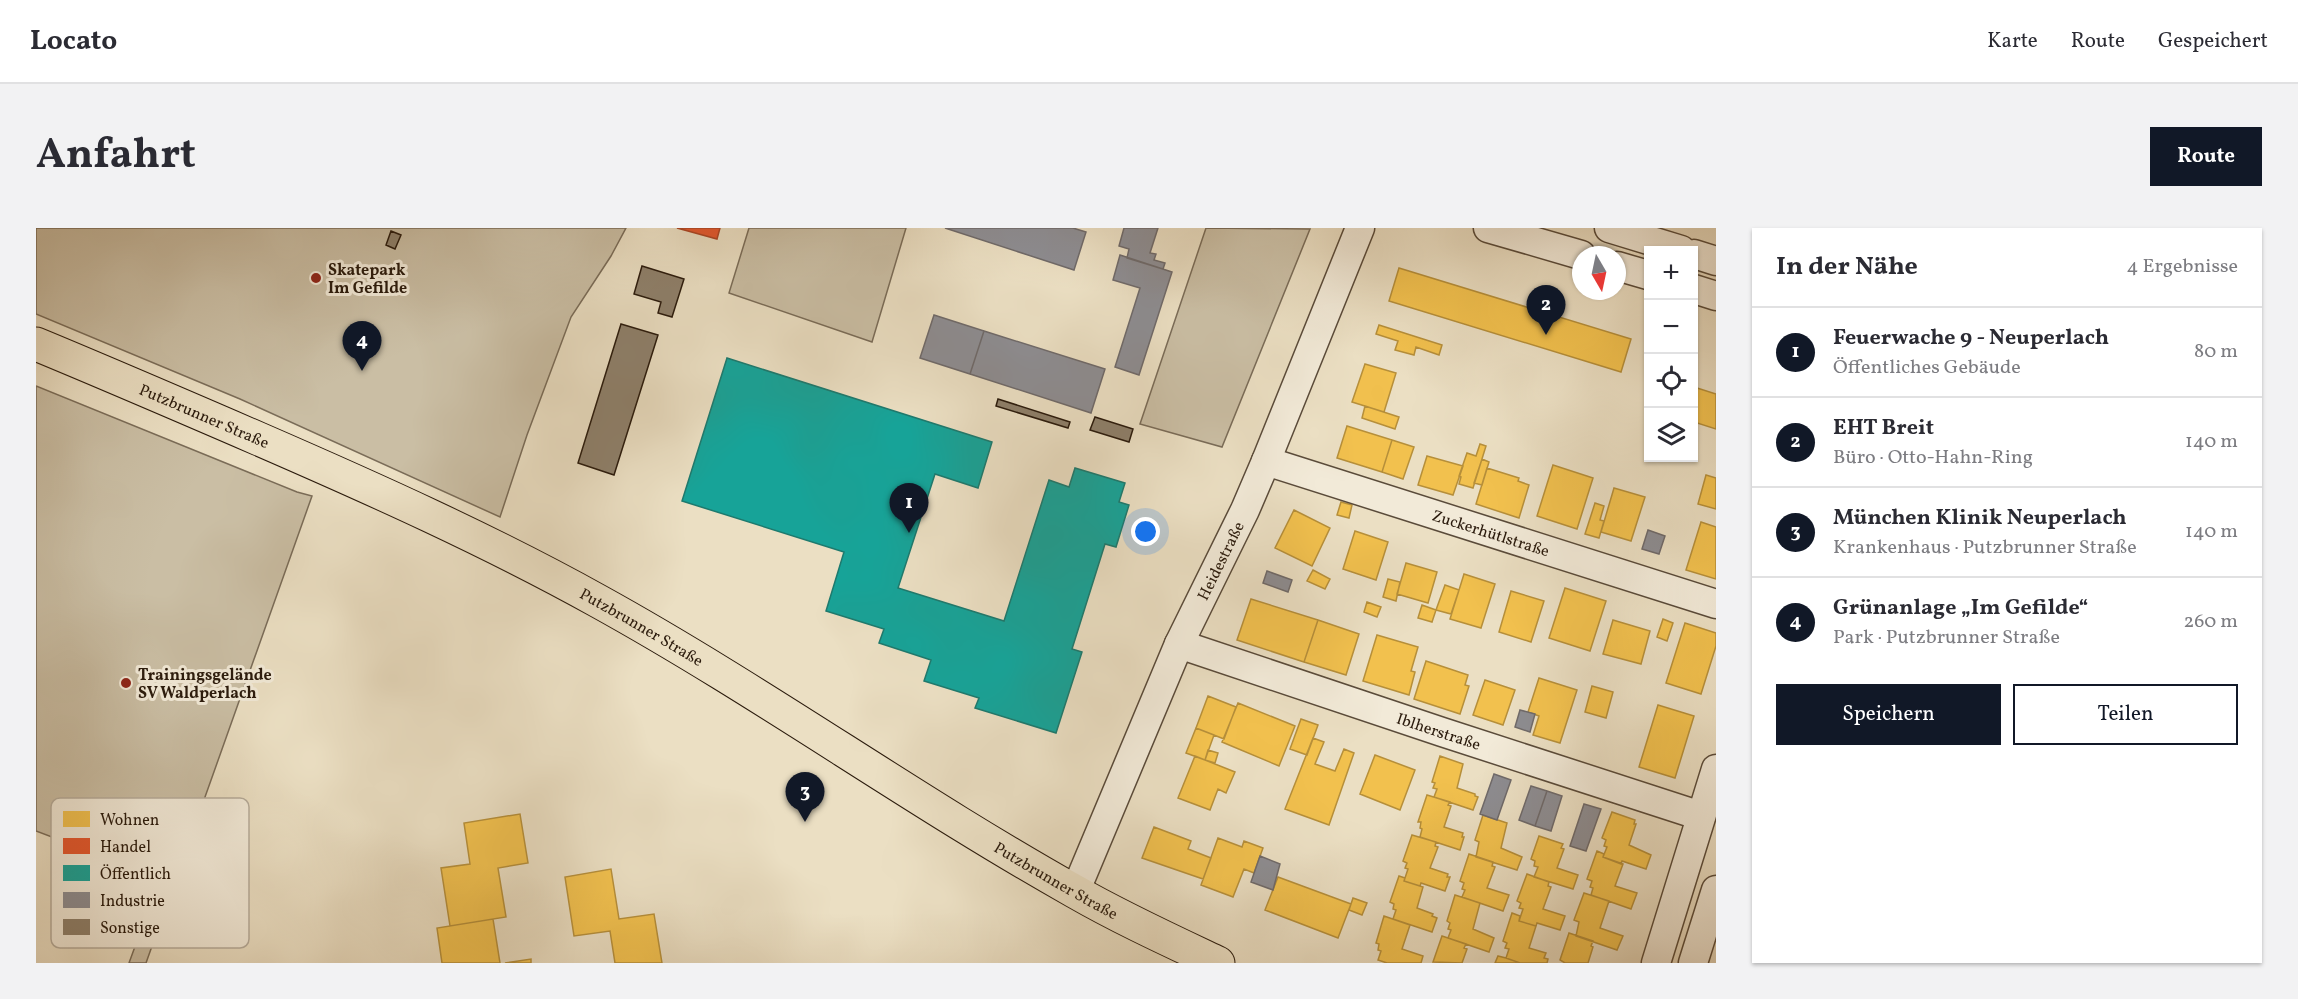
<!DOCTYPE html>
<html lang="de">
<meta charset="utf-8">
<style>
:root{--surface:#fff;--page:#f2f2f3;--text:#2b2b33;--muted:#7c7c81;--line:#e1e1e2;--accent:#111827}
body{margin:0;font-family:Vollkorn,serif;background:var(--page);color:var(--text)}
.controls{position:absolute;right:18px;top:18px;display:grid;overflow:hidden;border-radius:0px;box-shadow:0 2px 4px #0004}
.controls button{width:54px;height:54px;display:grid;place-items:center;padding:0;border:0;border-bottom:2px solid var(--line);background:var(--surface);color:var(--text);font:30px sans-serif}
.compass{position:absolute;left:1536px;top:18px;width:54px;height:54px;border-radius:50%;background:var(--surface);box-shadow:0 2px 4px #0004;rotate:171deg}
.you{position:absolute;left:1110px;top:304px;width:21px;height:21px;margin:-15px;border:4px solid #fff;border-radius:50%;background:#1a73e8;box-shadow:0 0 0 9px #1a73e833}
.badge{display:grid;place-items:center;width:39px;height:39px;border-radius:50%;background:var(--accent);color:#fff;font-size:20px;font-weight:700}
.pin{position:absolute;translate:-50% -50px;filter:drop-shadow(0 2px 3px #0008)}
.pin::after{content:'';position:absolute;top:32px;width:21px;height:18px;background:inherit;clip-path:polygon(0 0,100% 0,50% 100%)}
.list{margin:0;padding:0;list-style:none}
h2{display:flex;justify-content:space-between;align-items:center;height:78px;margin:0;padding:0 24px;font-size:26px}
h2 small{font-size:20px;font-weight:400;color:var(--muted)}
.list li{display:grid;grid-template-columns:39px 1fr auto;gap:18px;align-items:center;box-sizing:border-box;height:90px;padding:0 24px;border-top:2px solid var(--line)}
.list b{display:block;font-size:22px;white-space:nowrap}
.list p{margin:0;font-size:20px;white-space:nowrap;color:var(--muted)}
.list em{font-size:20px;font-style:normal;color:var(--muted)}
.actions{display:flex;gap:12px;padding:18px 24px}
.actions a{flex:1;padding:14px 0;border:2px solid var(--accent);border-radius:0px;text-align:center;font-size:21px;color:var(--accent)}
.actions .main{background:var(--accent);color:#fff}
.icon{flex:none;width:33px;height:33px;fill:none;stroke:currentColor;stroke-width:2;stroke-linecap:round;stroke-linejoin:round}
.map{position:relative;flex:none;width:1680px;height:735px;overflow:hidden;border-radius:0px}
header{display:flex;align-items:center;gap:36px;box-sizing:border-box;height:84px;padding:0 30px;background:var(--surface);border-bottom:2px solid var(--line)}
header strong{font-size:28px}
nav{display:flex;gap:33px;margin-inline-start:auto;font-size:21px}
.intro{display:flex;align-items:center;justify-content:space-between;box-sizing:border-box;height:144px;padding:0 36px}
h1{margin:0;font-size:42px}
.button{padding:15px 27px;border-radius:0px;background:var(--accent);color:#fff;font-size:21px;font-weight:700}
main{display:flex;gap:36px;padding:0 36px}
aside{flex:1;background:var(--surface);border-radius:0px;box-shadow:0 2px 4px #0004}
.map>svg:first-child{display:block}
.green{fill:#cabea4;stroke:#7a6c58;stroke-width:1.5}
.homes{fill:#f2c14e;stroke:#b68f3a;stroke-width:1.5}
.shops{fill:#e4572e;stroke:#ac4524;stroke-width:1.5}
.public{fill:#17a398;stroke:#1d7a6e;stroke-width:1.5}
.industry{fill:#8d8d92;stroke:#6f6a6a;stroke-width:1.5}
.building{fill:#8e806b;stroke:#2a1a0c;stroke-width:1.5}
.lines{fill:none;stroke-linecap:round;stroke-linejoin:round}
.minor-casing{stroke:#5a4b3a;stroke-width:31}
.major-casing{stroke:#2a1a0c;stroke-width:35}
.minor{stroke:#f2ead8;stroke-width:28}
.major{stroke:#ebdfc3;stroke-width:33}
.poi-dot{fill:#8f2418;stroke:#f2ead8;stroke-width:2}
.labels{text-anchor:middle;stroke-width:6;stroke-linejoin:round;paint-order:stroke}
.poi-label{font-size:16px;font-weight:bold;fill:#2a1a0c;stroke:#f2ead8;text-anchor:start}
.street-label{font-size:16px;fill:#2a1a0c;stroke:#f2ead8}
.key{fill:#f2ead8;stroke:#b6ac9b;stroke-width:1.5}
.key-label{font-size:16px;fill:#2a1a0c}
</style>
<header>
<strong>Locato</strong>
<nav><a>Karte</a><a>Route</a><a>Gespeichert</a></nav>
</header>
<div class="intro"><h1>Anfahrt</h1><a class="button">Route</a></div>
<main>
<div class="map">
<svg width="1680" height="735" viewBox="0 0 1680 735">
<rect width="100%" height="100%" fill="#ebdfc3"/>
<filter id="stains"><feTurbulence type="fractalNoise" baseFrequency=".00333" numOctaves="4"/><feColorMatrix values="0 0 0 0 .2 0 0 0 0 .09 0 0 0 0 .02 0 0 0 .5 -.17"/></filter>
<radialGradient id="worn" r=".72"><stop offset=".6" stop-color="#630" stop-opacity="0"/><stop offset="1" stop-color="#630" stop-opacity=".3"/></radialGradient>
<path class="green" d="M0 0H590L575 28 535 89 491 207 464 289 204 171 0 86Z
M713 0H870L836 114 693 65Z
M1170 0 1274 1 1186 219 1104 196Z
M0 158 261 264 276 268 110 735H93L124 650 0 603Z"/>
<path class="homes" d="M1363 40 1595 111 1585 144 1353 73Z
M1343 97 1406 117 1403 127 1380 119 1378 127 1359 122 1362 113 1340 106Z
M1329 136 1360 145 1348 184 1316 174Z
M1658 159 1680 166V201L1658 194Z
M1329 178 1363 189 1359 201 1326 190Z
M1311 198 1356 212 1346 244 1301 230Z
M1356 212 1378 219 1367 251 1346 244Z
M1444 216 1450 218 1437 260 1423 256 1425 249 1423 248 1431 225 1440 228Z
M1391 228 1427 238 1417 267 1382 257Z
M1446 231 1453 234 1446 257 1438 255Z
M1517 237 1557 250 1541 301 1501 288Z
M1451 240 1483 250 1482 253 1493 257 1483 290 1440 276Z
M1670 247 1680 250V281L1662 276Z
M1578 260 1609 269 1595 313 1565 304Z
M1305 274 1316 277 1313 290 1301 287Z
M1559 275 1568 278 1564 292 1568 293 1563 310 1549 306Z
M1258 282 1294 300 1276 338 1239 320Z
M1665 294 1680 299V351L1650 342Z
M1319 303 1352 314 1340 352 1307 341Z
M1370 335 1401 344 1392 375 1361 366Z
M1277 342 1294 351 1289 361 1271 353Z
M1428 346 1459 356 1445 400 1414 391Z
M1352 351 1364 354 1360 373 1347 369Z
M1409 357 1423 362 1415 386 1400 382Z
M1529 360 1570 373 1554 423 1513 410Z
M1475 363 1508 373 1495 414 1463 404Z
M1215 371 1282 392 1268 434 1201 412Z
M1331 374 1345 379 1341 389 1328 384Z
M1386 377 1400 382 1396 394 1382 390Z
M1627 391 1637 395 1631 413 1621 409Z
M1282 392 1323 406 1310 447 1268 434Z
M1577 392 1614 403 1605 436 1567 426Z
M1649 395 1680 405V418L1665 466 1630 455Z
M1341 407 1382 419 1375 443 1379 444 1373 467 1327 453Z
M1390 433 1432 447 1429 457 1433 458 1424 486 1378 471Z
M1503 450 1541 462 1524 515 1497 507 1503 488 1492 484Z
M1449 452 1479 462 1467 497 1437 487Z
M1556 458 1577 464 1570 490 1549 484Z
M1172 468 1200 479 1188 511 1160 500Z
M1202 475 1259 498 1243 538 1186 514Z
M1622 477 1658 488 1639 550 1603 539Z
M1265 491 1282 497 1271 527 1254 521Z
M1160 500 1178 507 1169 532 1150 525Z
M1277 510 1288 514 1279 536 1299 543 1308 521 1318 525 1293 597 1249 581Z
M1172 522 1182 525 1179 535 1169 532Z
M1339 527 1379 542 1364 582 1324 566Z
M1159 528 1199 544 1190 565 1182 561 1174 582 1142 570Z
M1404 528 1427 536 1421 560 1439 566V568L1442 569 1437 582 1398 569 1401 561 1397 560 1399 555 1396 554Z
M1391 567 1414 574 1412 577 1415 578 1408 599 1427 605 1426 609H1428L1424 622 1384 609 1386 601 1384 600 1385 594H1382Z
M1576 584 1599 592 1598 596H1600L1593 617 1615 627 1610 641 1586 633 1585 636 1567 629 1571 619 1568 618 1570 612 1566 610Z
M484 586 492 635 462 640 470 689 414 698 405 640 434 636 428 595Z
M1447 587 1471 595 1465 620 1486 629 1481 642 1440 629 1443 614 1439 612Z
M1118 599 1155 613 1152 621 1175 630 1167 651 1106 630Z
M1376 607 1400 614 1399 618 1402 619 1394 640 1412 646 1411 649H1414L1409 663 1385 655 1384 658 1368 653 1372 641 1369 640 1371 635 1367 633Z
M1503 608 1527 616 1525 620 1528 621 1521 640 1542 647 1537 661 1498 649 1502 639 1498 638 1499 633 1495 631Z
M1182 610 1206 619 1208 613 1227 620 1218 645 1208 641 1197 669 1165 657Z
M1561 623 1568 626 1567 629 1587 636 1579 658 1601 665 1595 681 1555 667 1557 660 1554 659 1556 653 1551 651Z
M1433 626 1457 634 1456 638 1459 639 1451 660 1473 667 1467 683 1426 669 1429 662 1426 661 1428 655 1424 653Z
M575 641 583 691 618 686 626 735H579L574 703 538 708 529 649Z
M1491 646 1513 654 1512 658 1515 659 1507 681 1529 688 1524 702 1501 695 1500 698 1483 693 1487 681 1483 680 1485 675 1481 673Z
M1363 648 1369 650 1368 653 1387 659 1381 680 1397 686 1396 688 1401 690 1396 704 1357 691 1360 682 1357 681 1358 676 1354 674Z
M1242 649 1315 676 1302 710 1229 682Z
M1548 665 1573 673 1564 700 1587 708 1581 722 1540 708 1543 694 1538 692Z
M1419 667 1444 675 1437 701 1458 710 1453 724 1412 710 1415 702 1412 701 1414 695 1411 693Z
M1317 670 1331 675 1326 687 1313 682Z
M1476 685 1484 688 1483 693 1500 698 1493 720 1510 725 1508 730 1512 731 1511 735H1484L1470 730 1473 721 1469 720 1471 715 1467 713Z
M1348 688 1374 697 1366 721 1387 728 1385 735H1351L1342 732 1345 723 1342 722 1343 716 1340 715Z
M457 691 464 735H406L401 700Z
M1533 705 1557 713 1555 718 1557 719 1552 735H1529L1524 732Z
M1406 708 1430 716 1428 720 1431 721 1426 735 1397 734Z
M1462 728 1470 730 1484 735H1459Z
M495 731V735H469Z"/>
<path class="shops" d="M641 0H684L681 11Z"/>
<path class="public" d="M691 130 956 214 942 260 899 246 862 360 968 393 1013 252 1033 259 1039 240 1089 255 1083 274 1093 277 1080 319 1069 316 1036 421 1046 424 1020 505 939 480 943 470 888 453 895 432 843 415 848 401 790 383 808 324 646 273Z"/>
<path class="industry" d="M909 0H1037L1050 4 1038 42Z
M1088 0H1122L1114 25 1120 26 1118 32 1129 35 1127 41 1091 30 1093 21 1083 18Z
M1084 27 1136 44 1103 147 1079 139 1104 60 1077 52Z
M898 87 948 103 934 146 884 130Z
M948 103 1069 141 1055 185 934 146Z
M1612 302 1629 308 1623 326 1606 321Z
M1231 343 1256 352 1252 364 1227 355Z
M1484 482 1499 486 1494 504 1479 499Z
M1458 546 1475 552 1461 592 1444 586Z
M1495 558 1511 563 1499 598 1483 592Z
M1511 563 1526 568 1515 603 1499 598Z
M1548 576 1565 581 1550 623 1534 618Z
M1224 628 1244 636 1237 662 1215 654Z"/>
<path class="building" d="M355 3 365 7 359 21 350 17Z
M606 38 648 51 636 89 622 85 625 74 598 66Z
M585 96 622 107 578 247 542 235Z
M962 171 1034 194 1032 200 960 178Z
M1059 189 1097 201 1093 214 1054 202Z"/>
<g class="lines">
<defs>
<g id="minor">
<path d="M1452 0 1545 27"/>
<path d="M1573 0 1645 22"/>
<path d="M1658 26 1680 33"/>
<path d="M1581 38 1612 47"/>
<path d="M1658 61 1680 68"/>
<path id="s1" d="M1230 233 1680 376"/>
<path id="s2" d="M1143 416 1406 504 1665 588"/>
<path id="s3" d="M1039 664 1143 416 1209 282 1230 233 1324 0"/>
<path d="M1620 735 1680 541"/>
<path d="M1657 735 1680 662"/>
</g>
<g id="major">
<path id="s4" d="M0 116C75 147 149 179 223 211 338 261 452 312 562 373 725 463 876 572 1038 663 1085 690 1133 712 1182 735"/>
</g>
</defs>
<use href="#minor" class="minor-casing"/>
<use href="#major" class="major-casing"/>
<use href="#minor" class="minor"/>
<use href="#major" class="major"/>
</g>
<g class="poi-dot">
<circle cx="280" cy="50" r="6"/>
<circle cx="90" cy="455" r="6"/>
</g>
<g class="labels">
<g class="poi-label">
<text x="292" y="47">Skatepark<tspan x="292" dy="18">Im Gefilde</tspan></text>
<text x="102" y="452">Trainingsgelände<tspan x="102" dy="18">SV Waldperlach</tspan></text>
</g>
<g class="street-label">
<text dy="6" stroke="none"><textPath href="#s4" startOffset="183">Putzbrunner Straße</textPath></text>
<text dy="6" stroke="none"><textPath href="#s1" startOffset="236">Zuckerhütlstraße</textPath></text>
<text dy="6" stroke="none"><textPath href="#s3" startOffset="362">Heidestraße</textPath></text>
<text dy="6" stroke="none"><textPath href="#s4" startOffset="669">Putzbrunner Straße</textPath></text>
<text dy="6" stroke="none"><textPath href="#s2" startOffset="274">Iblherstraße</textPath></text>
<text dy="6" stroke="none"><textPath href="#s4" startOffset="1155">Putzbrunner Straße</textPath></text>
</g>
</g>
<rect x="15" y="570" width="198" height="150" rx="9" class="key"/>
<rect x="27" y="583" width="27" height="16" fill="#f2c14e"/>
<rect x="27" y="610" width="27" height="16" fill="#e4572e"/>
<rect x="27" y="637" width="27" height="16" fill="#17a398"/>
<rect x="27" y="664" width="27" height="16" fill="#8d8d92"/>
<rect x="27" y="691" width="27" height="16" fill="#8e806b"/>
<g class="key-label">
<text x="64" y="597">Wohnen</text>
<text x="64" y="624">Handel</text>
<text x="64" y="651">Öffentlich</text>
<text x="64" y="678">Industrie</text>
<text x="64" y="705">Sonstige</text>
</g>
<rect width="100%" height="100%" filter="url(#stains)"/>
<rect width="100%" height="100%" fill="url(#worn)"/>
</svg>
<div class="controls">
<button>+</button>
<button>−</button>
<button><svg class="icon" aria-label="locate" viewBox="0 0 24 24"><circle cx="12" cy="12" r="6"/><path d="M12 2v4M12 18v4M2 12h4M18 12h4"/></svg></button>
<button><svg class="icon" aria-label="layers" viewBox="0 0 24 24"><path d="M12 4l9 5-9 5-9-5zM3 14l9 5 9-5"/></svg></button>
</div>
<svg class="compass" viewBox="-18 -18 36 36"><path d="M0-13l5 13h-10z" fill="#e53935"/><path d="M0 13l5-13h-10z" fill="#7c7c81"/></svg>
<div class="you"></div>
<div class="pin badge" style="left:873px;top:305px">1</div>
<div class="pin badge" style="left:1510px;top:107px">2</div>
<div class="pin badge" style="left:769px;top:594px">3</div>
<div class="pin badge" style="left:326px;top:143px">4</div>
</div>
<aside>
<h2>In der Nähe<small>4 Ergebnisse</small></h2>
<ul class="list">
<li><span class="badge">1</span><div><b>Feuerwache 9 - Neuperlach</b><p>Öffentliches Gebäude</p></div><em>80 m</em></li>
<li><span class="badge">2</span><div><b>EHT Breit</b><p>Büro · Otto-Hahn-Ring</p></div><em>140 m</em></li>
<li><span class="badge">3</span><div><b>München Klinik Neuperlach</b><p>Krankenhaus · Putzbrunner Straße</p></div><em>140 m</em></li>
<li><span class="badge">4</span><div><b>Grünanlage „Im Gefilde“</b><p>Park · Putzbrunner Straße</p></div><em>260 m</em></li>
</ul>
<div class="actions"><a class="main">Speichern</a><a>Teilen</a></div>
</aside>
</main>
